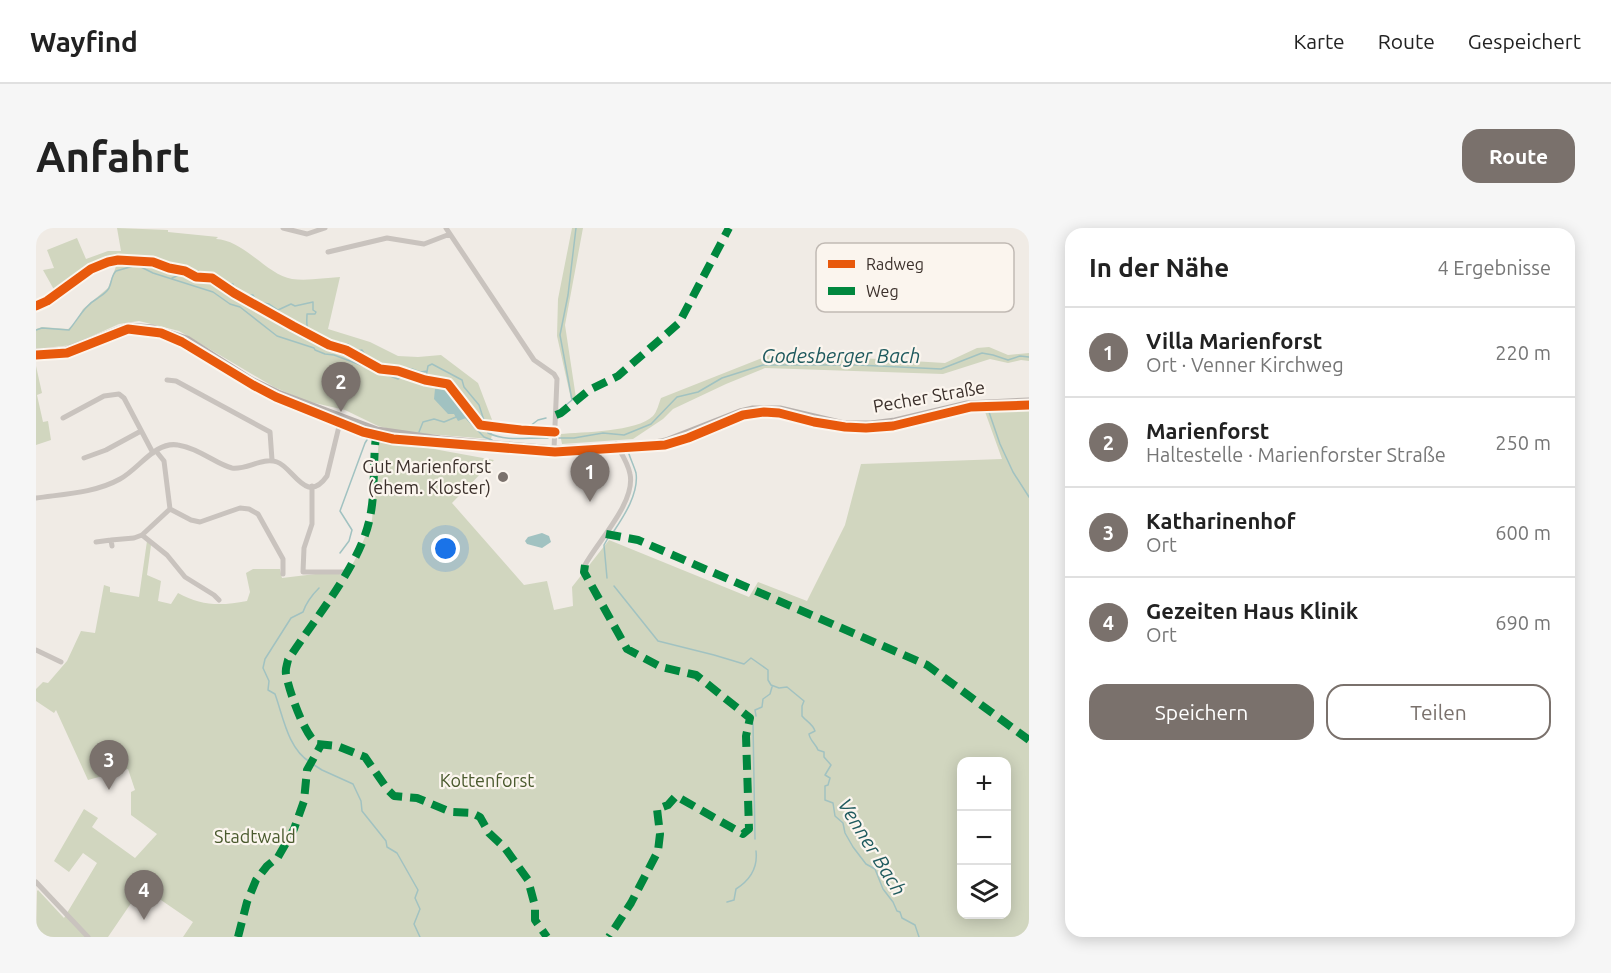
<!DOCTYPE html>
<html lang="de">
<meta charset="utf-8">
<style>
:root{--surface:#fff;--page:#f6f6f6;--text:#222;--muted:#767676;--line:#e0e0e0;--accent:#7a716c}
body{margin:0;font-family:Ubuntu,sans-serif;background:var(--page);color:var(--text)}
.controls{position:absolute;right:18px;bottom:18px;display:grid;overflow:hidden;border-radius:12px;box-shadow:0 3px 15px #0003}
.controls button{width:54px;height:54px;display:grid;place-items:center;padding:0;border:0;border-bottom:2px solid var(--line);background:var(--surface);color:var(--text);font:30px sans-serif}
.you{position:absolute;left:410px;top:321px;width:21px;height:21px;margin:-15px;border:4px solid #fff;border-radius:50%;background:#1a73e8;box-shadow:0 0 0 9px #1a73e833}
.badge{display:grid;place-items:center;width:39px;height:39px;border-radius:50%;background:var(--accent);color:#fff;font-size:20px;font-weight:700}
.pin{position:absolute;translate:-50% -50px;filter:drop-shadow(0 2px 3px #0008)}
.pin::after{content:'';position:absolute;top:32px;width:21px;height:18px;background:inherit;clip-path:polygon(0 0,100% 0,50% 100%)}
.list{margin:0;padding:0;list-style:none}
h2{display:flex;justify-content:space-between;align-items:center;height:78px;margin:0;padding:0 24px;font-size:26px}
h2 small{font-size:20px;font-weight:400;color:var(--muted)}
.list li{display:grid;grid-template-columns:39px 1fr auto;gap:18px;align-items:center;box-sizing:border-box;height:90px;padding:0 24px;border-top:2px solid var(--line)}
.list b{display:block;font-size:22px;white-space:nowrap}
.list p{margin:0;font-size:20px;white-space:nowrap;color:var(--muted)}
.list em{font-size:20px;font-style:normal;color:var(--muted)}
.actions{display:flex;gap:12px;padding:18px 24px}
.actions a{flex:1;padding:14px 0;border:2px solid var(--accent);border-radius:18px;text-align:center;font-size:21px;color:var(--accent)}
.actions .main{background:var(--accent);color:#fff}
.icon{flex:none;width:33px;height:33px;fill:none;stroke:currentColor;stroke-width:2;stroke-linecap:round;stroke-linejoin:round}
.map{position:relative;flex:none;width:993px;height:709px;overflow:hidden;border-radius:18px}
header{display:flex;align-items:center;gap:36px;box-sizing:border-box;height:84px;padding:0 30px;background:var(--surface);border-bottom:2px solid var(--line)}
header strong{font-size:28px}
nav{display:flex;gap:33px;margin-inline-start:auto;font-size:21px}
.intro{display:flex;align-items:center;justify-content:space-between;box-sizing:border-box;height:144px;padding:0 36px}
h1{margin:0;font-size:42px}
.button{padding:15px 27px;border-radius:18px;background:var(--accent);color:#fff;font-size:21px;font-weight:700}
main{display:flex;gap:36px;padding:0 36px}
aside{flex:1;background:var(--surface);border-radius:18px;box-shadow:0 3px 15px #0003}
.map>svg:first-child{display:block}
.green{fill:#d1d6bf;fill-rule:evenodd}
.water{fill:#a1c2c1}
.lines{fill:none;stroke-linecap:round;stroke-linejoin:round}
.stream{stroke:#a1c2c1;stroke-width:1.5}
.minor{stroke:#c9c3be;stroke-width:5}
.major{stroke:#b8b1ad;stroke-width:7}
.quiet{stroke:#00873e;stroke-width:8;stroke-dasharray:15 8;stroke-linecap:butt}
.cycleway-casing{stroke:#fbf5ee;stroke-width:13}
.cycleway{stroke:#e8590c;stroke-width:9}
.poi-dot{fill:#7a716c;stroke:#fbf5ee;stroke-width:2}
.labels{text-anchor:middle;stroke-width:4.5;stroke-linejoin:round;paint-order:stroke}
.street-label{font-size:18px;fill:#3b302b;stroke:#fbf5ee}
.poi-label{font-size:18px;fill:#3b302b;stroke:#fbf5ee;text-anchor:end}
.park-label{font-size:18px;fill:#4a5a2e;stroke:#fbf5ee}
.water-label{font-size:20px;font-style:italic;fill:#1f5a5e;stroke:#fbf5ee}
.key{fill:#fbf5ee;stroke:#c1bab4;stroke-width:1.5}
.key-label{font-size:16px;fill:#3b302b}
</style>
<header>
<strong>Wayfind</strong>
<nav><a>Karte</a><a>Route</a><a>Gespeichert</a></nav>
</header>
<div class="intro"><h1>Anfahrt</h1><a class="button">Route</a></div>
<main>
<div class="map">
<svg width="993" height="709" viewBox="0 0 993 709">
<rect width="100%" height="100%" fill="#f0ebe5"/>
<path class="green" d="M81 0 132 2V4L182 9 180 11C208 12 231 47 256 51 271 53 289 50 304 49L292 101 334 114 362 128 382 129 405 127 442 155 458 197 455 211 390 206 358 202 342 198 309 182 270 173 238 159 143 103 103 93 83 96 36 117 0 121V101L6 99 32 101 39 95 47 81 72 60 82 33 64 38 21 67 7 42 18 40 11 22 41 10 50 31 72 23H85Z
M536 0H547L529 97 540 170 535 171 521 108 522 71Z
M953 119 972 127 993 125V133L985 132 972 135 954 131 907 146 729 140 690 156 637 181 627 191 597 211 526 216 524 206C546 204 601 204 617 188 621 184 623 175 625 170L734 127H774L909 135 941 120Z
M0 138 6 165 1 167 7 194 12 193 15 212 0 217Z
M993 180V709H147L157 694 106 659 72 709H0L1 663 2 662 28 690 61 635 47 625 33 644 18 633 48 581 62 590 56 599 99 630 121 606 95 587V564L99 562 92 541 52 552 20 482 18 485 0 473V461L7 454 12 455 31 433 45 403 59 405 68 357 74 359V364L103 369 111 313 115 317 111 347 125 353 122 373 135 376 142 365C165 378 185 378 211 373L214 364 210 345 217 341H244L246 350 296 344 310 348 321 328 336 292 343 211 458 232 416 275 488 357 511 353 518 382 537 378 536 359 573 312 713 369 722 354 771 373 809 297 825 236 966 231 948 181ZM926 534H970V686H926Z"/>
<path class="water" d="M399 161C415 160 427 176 430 190L422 193 418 186H412L398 171Z
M506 305 513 308 515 314 506 320 491 316 489 313 492 309Z"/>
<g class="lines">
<path class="stream" d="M155 45 162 43 169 47C177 43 187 51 191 57L197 56 199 63 208 68 217 67 221 74 233 76 242 82 255 76 259 78 277 74V82L280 84 279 86H271C271 91 270 97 272 101 277 111 295 117 304 114L306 119 312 116 321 123 326 122C336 141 359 137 376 141 382 143 384 145 391 143
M136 50 148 45
M0 102 6 100 33 102C43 90 48 78 62 70 66 67 70 65 73 60 76 54 75 48 80 43L101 37 117 45 177 64 194 76 204 79 241 108 278 120 279 122 289 126 298 127 362 151 370 146 390 149 392 138 396 136 426 152 428 159 443 177 452 205C471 214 492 209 512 210
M524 182 536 172 524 107 532 67 540 0
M953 184 964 216 977 244 993 269
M429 189 448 209 456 212
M490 201 502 192 510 190
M383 204 387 194 398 191 408 194 420 189
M342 209 456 223
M523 210H538L567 205 588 207 615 196 641 169 662 164 686 150 727 137H822L905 141 946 125 957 127 972 132 984 128 993 129
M578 303C588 288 603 265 600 245 598 238 594 230 592 223
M304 325 313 313 316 302 304 283 329 215 334 207 339 208
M571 350 568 317 572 310
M578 358 622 413 678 427 708 436 715 430 732 442V452L735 457 743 460 751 459 768 473 766 478V488C770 493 777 496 779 503L773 506C774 513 780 516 782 522L788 524V529L795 537 789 547 794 550 792 557 789 558V572L797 575 799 588 807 595 809 605 817 619 830 636 839 641 847 661 857 674 861 683 864 684 866 690 879 697 883 709
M720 488 719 482 726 479 727 471 734 466 736 459
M717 495 719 611
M274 534C252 521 247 488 239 466L232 462 233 453 227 440 229 431 255 390 267 384C270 375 276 367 283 360
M275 535 286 542 317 556 325 573 326 583 350 613 351 619 361 625 382 662 379 670 384 681 378 696 384 709
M691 674 698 672 700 661C714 652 722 640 720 623"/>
<path class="minor" d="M247 0 271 6 289 0
M410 0 498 132 518 146 521 151 518 221
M292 24 351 10 388 16 414 6
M131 152 140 153 234 204 236 232
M27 190 68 168 83 166 88 170 117 225
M48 230 70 222 105 203
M276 258V296L268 320 267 344H309
M0 270C28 266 59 265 84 251 103 241 119 213 142 217 163 220 180 236 196 240 211 242 226 229 241 234 257 239 270 278 291 248L305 190
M134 281 155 292 164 294 204 280 213 281 222 286 247 331V346
M106 307 131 327 149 349 178 367 183 372
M60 314 75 312
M76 318 75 312 98 310 106 307 134 281 128 233 120 223
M549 337C562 313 600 274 594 246 592 235 585 225 580 216
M0 422 25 434
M0 654 52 709"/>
<path class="major" d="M0 124 30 122 92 98 117 100 151 111 215 152 242 165 341 202 404 211 518 221 614 216 630 213 704 184 717 181H744L808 196H835L859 193 931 176 993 173"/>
<path class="quiet" d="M520 187 525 185 553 162 582 148 643 95 693 0
M341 202C336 231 340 261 334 289 325 337 278 391 252 432 251 437 249 441 250 446 253 463 268 506 281 516L301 518 329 529 352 562 358 568 381 570 415 584 436 585 444 589 453 605 469 620 492 652 499 678V692L511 709
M570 306 602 312 891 437 993 512
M549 337 548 344 591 421 625 439 660 447 714 490 710 508 713 601 707 606 640 568 632 577 621 581 624 606 622 623 595 675 573 709
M202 709 211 674 220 652 231 638 242 629 258 601 268 573 271 542 285 517"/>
<defs>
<path id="cycleway" d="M0 78 11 73 55 41 72 34 82 32 117 34 133 40 149 43 160 49 176 50 198 65 257 98 293 117 310 122 344 141 362 143 389 152 412 156 444 197 485 202 519 204
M0 127 31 125 92 101 125 105 146 114 217 157 240 169 327 204 357 211 519 224 629 217 652 210 707 187 728 184 743 185 778 194 809 199 830 200 857 198 935 179 993 177"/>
</defs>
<use href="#cycleway" class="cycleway-casing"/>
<use href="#cycleway" class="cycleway"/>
</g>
<circle class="poi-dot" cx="467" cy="249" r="6"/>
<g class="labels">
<g class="street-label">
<text transform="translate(893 169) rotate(-10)" y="6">Pecher Straße</text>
</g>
<g class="poi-label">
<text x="455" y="245">Gut Marienforst<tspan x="455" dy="21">(ehem. Kloster)</tspan></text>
</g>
<g class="park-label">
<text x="451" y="559">Kottenforst</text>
<text x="219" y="615">Stadtwald</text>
</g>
<g class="water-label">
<text x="805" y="135">Godesberger Bach</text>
<text transform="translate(836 619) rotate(58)" y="7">Venner Bach</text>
</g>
</g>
<rect x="780" y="15" width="198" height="69" rx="9" class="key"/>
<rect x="792" y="32" width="27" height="8" fill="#e8590c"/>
<rect x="792" y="59" width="27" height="8" fill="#00873e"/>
<g class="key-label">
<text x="830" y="42">Radweg</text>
<text x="830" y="69">Weg</text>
</g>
</svg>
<div class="controls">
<button>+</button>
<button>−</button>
<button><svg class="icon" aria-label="layers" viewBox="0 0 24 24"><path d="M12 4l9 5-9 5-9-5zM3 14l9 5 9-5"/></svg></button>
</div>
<div class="you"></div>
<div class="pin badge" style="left:554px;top:274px">1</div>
<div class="pin badge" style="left:305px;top:184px">2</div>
<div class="pin badge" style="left:73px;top:562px">3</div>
<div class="pin badge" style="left:108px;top:692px">4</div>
</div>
<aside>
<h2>In der Nähe<small>4 Ergebnisse</small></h2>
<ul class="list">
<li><span class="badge">1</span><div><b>Villa Marienforst</b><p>Ort · Venner Kirchweg</p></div><em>220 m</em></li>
<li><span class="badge">2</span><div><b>Marienforst</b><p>Haltestelle · Marienforster Straße</p></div><em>250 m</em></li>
<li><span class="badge">3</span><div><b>Katharinenhof</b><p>Ort</p></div><em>600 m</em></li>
<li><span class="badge">4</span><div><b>Gezeiten Haus Klinik</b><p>Ort</p></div><em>690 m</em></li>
</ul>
<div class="actions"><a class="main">Speichern</a><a>Teilen</a></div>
</aside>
</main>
